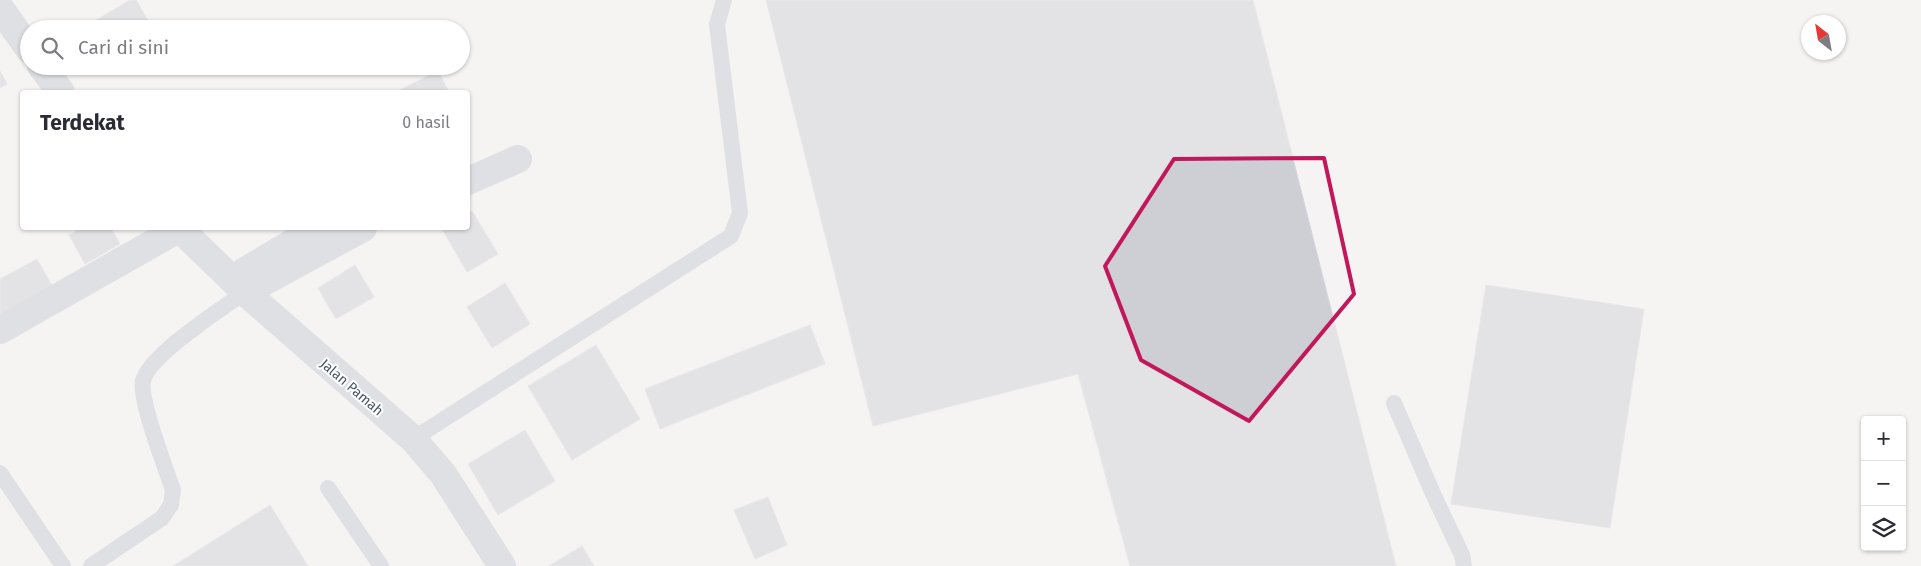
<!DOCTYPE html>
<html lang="id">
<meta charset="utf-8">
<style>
:root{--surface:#fff;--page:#f2f2f3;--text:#2b2b33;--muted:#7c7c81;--line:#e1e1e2}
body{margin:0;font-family:"Fira Sans",sans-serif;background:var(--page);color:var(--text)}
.controls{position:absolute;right:15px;bottom:15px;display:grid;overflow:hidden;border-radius:5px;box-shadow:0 1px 4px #0004}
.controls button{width:45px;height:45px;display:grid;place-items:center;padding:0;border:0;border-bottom:1px solid var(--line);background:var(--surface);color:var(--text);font:25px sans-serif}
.compass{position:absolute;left:1801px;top:15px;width:45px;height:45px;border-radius:50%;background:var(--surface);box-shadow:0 1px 4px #0004;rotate:329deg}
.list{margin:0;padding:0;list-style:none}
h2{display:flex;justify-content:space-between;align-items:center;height:65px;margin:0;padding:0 20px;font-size:21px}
h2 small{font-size:16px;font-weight:400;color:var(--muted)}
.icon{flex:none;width:28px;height:28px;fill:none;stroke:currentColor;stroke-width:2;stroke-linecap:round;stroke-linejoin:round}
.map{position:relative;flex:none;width:1921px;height:566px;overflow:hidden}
.search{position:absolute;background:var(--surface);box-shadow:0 1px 4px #0004;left:20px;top:20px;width:450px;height:55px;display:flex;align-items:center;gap:12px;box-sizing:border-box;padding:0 18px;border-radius:28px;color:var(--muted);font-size:19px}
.panel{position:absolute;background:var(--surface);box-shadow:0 1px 4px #0004;left:20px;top:90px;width:450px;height:140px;border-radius:5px}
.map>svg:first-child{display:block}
.building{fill:#cdcfd5;stroke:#d7d9de}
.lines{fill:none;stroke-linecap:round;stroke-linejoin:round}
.service{stroke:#c1cad2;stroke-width:16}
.minor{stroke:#c1cad2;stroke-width:28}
.tertiary{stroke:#c1cad2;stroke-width:28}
.marked{fill:none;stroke:#c2185b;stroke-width:4;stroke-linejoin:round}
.labels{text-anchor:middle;stroke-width:4;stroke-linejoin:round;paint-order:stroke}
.street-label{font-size:14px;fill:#4a5661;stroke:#fff}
</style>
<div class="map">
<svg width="1921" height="566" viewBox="0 0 1921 566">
<rect width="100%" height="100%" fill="#f5f3f3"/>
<path class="building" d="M130 0H136L153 29H93L90 24Z
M766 0H1253L1396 566H1130L1078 374 873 426Z
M0 71 7 84 0 88Z
M438 71 449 92H396Z
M472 211 498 254 467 272 442 229 445 228H468V214Z
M81 228H111L120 244 85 264 69 235Z
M37 259 56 293 0 321V279Z
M355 265 374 297 336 319 318 288Z
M505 283 530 324 492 348 467 307Z
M1486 285 1644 309 1610 528 1451 504Z
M810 325 825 364 660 429 645 389Z
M596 345 640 419 572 460 528 386Z
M525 430 555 481 498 515 468 464Z
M768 497 787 545 755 559 734 510Z
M270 505 308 566H173Z
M582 546 594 566H549Z"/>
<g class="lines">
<path class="service" d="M1394 403 1434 496 1462 555 1464 566
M413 439 731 236 740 213 717 25 724 0
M0 473 63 566
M328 488 381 566
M91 566 162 518 171 505 173 490C166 469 139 400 143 381 149 355 222 309 245 292"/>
<path class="minor" d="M468 181 518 159
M232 279 317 228
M245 292 363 228
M0 330 180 228"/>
<path class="tertiary" d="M0 8 29 49
M41 66 61 92
M179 228 245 292 413 439 443 474 502 566"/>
</g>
<path d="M0 0H1921V566H0ZM1324 158 1354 294 1249 421 1141 360 1105 266 1174 159Z" fill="#f5f3f3" fill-opacity=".55" fill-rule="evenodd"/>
<path class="marked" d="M1324 158 1354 294 1249 421 1141 360 1105 266 1174 159Z"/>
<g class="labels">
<g class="street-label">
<text transform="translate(352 387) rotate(41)" y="5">Jalan Pamah</text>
</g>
</g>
</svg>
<div class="controls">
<button>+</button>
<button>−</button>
<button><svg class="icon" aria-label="layers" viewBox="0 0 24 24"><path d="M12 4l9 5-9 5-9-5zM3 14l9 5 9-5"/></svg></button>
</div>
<svg class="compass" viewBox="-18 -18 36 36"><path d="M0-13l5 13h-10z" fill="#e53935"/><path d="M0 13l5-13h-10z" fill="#7c7c81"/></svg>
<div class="search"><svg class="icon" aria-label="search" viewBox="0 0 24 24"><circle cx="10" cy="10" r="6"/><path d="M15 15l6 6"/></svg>Cari di sini</div>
<section class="panel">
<h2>Terdekat<small>0 hasil</small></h2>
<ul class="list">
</ul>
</section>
</div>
